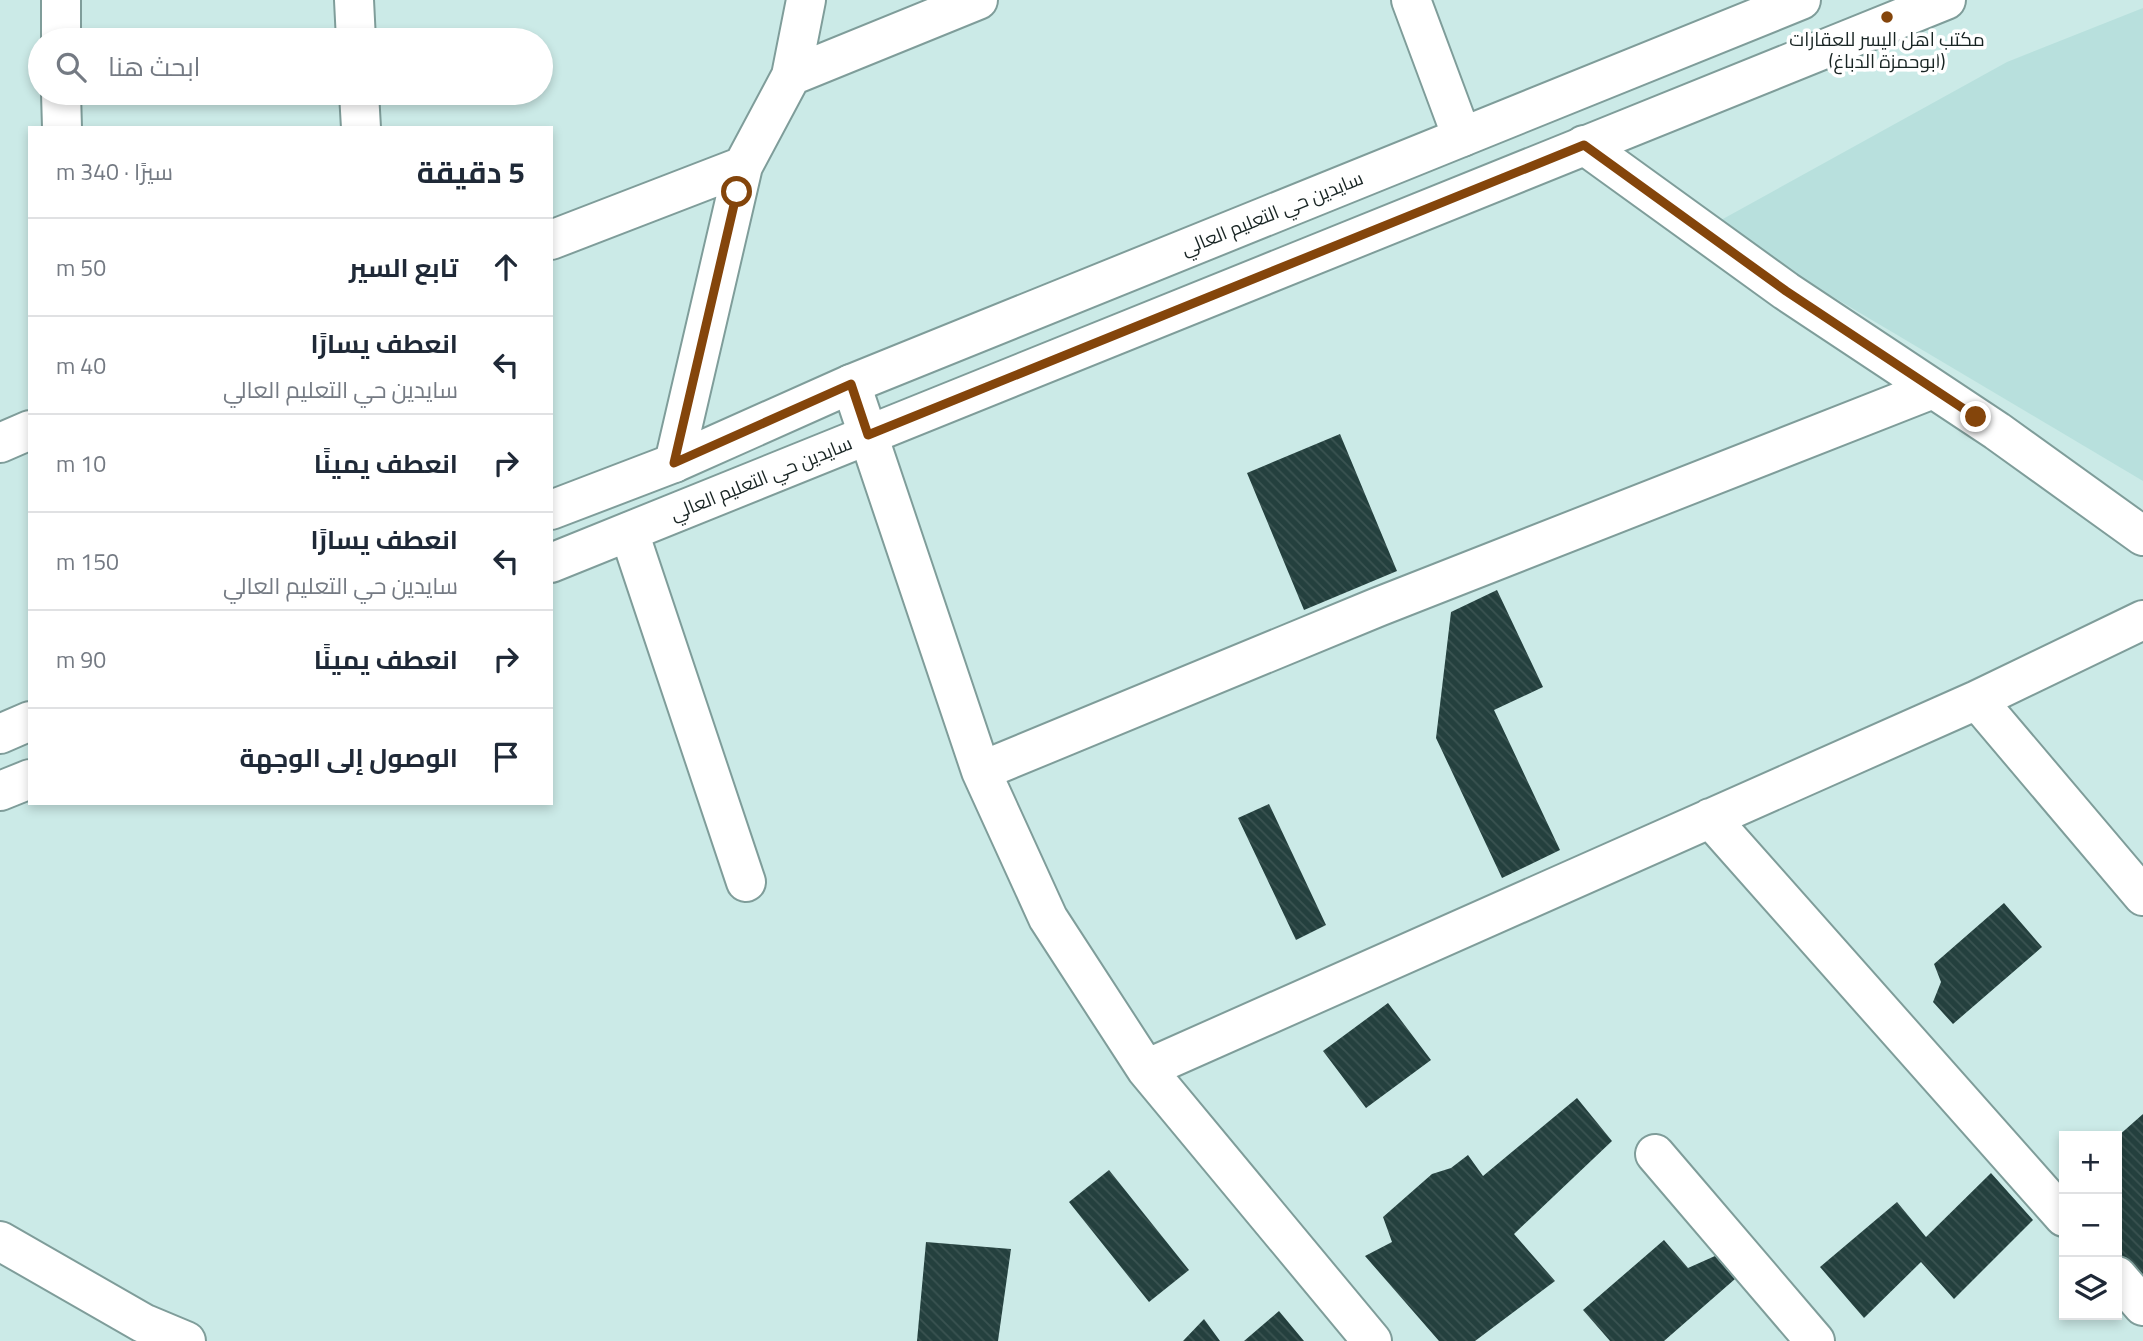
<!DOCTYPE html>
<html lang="ar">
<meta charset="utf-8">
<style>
:root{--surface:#fff;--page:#f6f6f7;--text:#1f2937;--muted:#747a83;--line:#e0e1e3}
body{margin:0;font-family:"Titillium Web",Cairo,sans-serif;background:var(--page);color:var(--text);direction:rtl}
.controls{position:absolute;right:21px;bottom:21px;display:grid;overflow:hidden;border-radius:0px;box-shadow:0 4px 10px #0003}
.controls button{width:63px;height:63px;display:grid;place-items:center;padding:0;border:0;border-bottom:2px solid var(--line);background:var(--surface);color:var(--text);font:35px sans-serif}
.stop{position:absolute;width:21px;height:21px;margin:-16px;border:5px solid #84450b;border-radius:50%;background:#fff}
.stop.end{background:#84450b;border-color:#fff;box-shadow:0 2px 7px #0008}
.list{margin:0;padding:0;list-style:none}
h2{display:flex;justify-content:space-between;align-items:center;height:91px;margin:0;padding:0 28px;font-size:30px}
h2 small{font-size:23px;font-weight:400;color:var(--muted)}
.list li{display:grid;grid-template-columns:46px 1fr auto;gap:21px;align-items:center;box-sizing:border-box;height:98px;padding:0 28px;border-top:2px solid var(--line)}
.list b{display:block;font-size:26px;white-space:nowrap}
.list p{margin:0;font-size:23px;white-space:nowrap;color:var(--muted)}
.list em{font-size:23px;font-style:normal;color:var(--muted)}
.icon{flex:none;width:38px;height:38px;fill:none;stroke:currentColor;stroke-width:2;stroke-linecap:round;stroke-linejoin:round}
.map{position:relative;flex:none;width:2143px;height:1341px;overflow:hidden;direction:ltr}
.search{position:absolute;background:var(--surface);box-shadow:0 4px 10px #0003;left:28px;top:28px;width:525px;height:77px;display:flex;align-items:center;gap:18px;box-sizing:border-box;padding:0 24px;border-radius:38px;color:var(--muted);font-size:26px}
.panel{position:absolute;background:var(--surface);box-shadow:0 4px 10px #0003;left:28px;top:126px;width:525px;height:679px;border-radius:0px;direction:rtl}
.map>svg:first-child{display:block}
.built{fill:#b8e0dd}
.building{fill:url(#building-back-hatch)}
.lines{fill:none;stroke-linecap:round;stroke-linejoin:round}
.minor-casing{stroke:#7f9d9a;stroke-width:42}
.major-casing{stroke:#7f9d9a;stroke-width:42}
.minor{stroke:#fff;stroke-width:38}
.major{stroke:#fff;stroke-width:38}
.route{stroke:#84450b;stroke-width:9}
.poi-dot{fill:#84450b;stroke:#fff;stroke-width:2.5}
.labels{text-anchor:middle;stroke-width:7;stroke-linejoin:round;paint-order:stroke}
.poi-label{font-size:19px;fill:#192524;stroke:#fff}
.street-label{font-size:19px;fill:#192524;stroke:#fff}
</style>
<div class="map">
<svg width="2143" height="1341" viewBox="0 0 2143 1341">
<defs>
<pattern id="building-back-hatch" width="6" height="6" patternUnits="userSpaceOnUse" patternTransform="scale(1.75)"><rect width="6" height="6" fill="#24403e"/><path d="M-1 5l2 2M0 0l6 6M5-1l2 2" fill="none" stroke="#3a5351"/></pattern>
</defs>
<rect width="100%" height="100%" fill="#cbeae7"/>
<path class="built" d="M2143 8V481L1712 225 2007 62Z"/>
<path class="building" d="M1340 434 1397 571 1304 610 1247 473Z
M1497 590 1543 687 1494 710 1560 850 1502 878 1436 738 1451 612Z
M1269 804 1326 925 1296 940 1238 818Z
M2004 903 2042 947 1953 1024 1933 1002 1941 982 1934 964Z
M1388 1003 1431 1060 1366 1108 1323 1051Z
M1577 1098 1612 1141 1514 1234 1555 1281 1475 1341H1439L1365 1256 1392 1242 1383 1217 1432 1174 1451 1168 1468 1155 1483 1176Z
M2143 1114V1280L2117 1251V1137Z
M1109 1170 1189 1270 1149 1302 1069 1202Z
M1991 1173 2033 1220 1954 1299 1921 1262 1864 1318 1820 1267 1897 1202 1926 1237Z
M1664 1240 1688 1268 1715 1256 1735 1279 1664 1341H1610L1583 1310Z
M926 1242 1011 1249 998 1341H917Z
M1279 1311 1304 1341H1244Z
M1204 1319 1220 1341H1183Z"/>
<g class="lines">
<defs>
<path id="minor" d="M61 0V40
M354 0 356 40
M1411 0 1462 137
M791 76 978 0
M61 93 62 128
M359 93 361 128
M1584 145 1786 291 1997 431 2143 536
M551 240 743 166
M851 384 981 771 1048 918 1146 1069 1372 1341
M0 443 30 430
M674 463 743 166 791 76 806 0
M629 532 746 882
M1977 700 2143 896
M981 771 1378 607 1933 389
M1710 818 2064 1217
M1146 1069 1977 700 2143 620
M1655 1154 1815 1341
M0 1241 143 1323 186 1341
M2117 1276 2143 1306"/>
<path id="major" d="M551 510 674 463 851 384 1801 0
M551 563 1946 0
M0 734 30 721
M0 791 30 779"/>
</defs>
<use href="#minor" class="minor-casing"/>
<use href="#major" class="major-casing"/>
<use href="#minor" class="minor"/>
<use href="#major" class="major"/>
</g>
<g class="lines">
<path class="route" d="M737 192 674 463 851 384 868 435 1584 145 1786 291 1976 417"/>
</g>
<circle class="poi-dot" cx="1887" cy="17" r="7"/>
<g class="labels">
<g class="poi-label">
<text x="1887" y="46">مكتب اهل اليسر للعقارات<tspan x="1887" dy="22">(ابوحمزة الدباغ)</tspan></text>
</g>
<g class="street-label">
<text transform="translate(1272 213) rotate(-22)" y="7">سايدين حي التعليم العالي</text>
<text transform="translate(761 478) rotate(-22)" y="7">سايدين حي التعليم العالي</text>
</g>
</g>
</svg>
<div class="controls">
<button>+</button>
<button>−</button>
<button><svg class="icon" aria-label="layers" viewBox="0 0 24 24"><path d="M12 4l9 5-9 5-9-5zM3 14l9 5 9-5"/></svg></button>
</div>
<div class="stop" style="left:737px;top:192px"></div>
<div class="stop end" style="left:1976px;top:417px"></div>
<div class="search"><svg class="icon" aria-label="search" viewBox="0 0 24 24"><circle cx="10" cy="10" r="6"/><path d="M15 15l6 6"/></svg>ابحث هنا</div>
<section class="panel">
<h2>5 دقيقة<small>سيرًا · 340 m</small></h2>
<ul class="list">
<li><svg class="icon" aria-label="ahead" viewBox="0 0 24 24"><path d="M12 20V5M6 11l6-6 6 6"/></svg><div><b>تابع السير</b></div><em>50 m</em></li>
<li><svg class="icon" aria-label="left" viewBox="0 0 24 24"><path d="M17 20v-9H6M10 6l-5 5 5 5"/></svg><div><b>انعطف يسارًا</b><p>سايدين حي التعليم العالي</p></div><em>40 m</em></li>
<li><svg class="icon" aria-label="right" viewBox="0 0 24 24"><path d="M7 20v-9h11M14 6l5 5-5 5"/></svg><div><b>انعطف يمينًا</b></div><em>10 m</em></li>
<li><svg class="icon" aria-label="left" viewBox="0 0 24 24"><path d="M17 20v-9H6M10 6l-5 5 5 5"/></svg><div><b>انعطف يسارًا</b><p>سايدين حي التعليم العالي</p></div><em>150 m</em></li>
<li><svg class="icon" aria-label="right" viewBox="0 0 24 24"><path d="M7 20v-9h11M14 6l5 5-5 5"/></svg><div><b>انعطف يمينًا</b></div><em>90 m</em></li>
<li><svg class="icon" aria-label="arrive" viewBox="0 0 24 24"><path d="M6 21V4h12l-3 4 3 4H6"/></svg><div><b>الوصول إلى الوجهة</b></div></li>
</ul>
</section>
</div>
